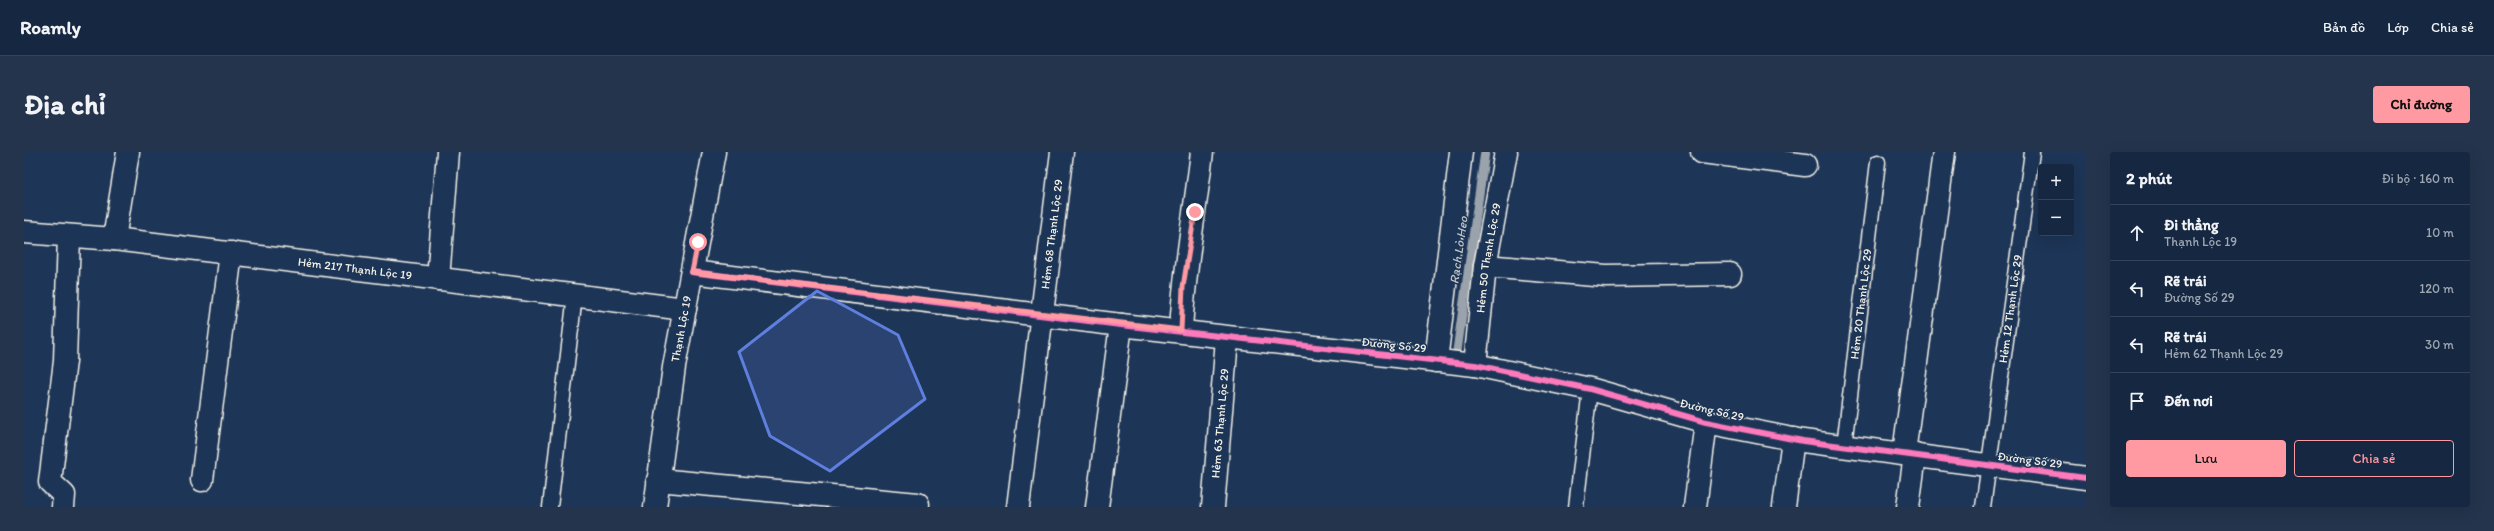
<!DOCTYPE html>
<html lang="vi">
<meta charset="utf-8">
<style>
:root{--surface:#162841;--page:#23344c;--text:#f1f3f6;--muted:#9ea6b1;--line:#35445a;--accent:#ff9aa2}
body{margin:0;font-family:Itim,sans-serif;background:var(--page);color:var(--text)}
.controls{position:absolute;right:12px;top:12px;display:grid;overflow:hidden;border-radius:4px;box-shadow:0 4px 16px #0002}
.controls button{width:36px;height:36px;display:grid;place-items:center;padding:0;border:0;border-bottom:1px solid var(--line);background:var(--surface);color:var(--text);font:20px sans-serif}
.stop{position:absolute;width:12px;height:12px;margin:-9px;border:3px solid #ff9aa2;border-radius:50%;background:#fff}
.stop.end{background:#ff9aa2;border-color:#fff;box-shadow:0 1px 4px #0008}
.list{margin:0;padding:0;list-style:none}
h2{display:flex;justify-content:space-between;align-items:center;height:52px;margin:0;padding:0 16px;font-size:17px}
h2 small{font-size:13px;font-weight:400;color:var(--muted)}
.list li{display:grid;grid-template-columns:26px 1fr auto;gap:12px;align-items:center;box-sizing:border-box;height:56px;padding:0 16px;border-top:1px solid var(--line)}
.list b{display:block;font-size:15px;white-space:nowrap}
.list p{margin:0;font-size:13px;white-space:nowrap;color:var(--muted)}
.list em{font-size:13px;font-style:normal;color:var(--muted)}
.actions{display:flex;gap:8px;padding:12px 16px}
.actions a{flex:1;padding:9px 0;border:1px solid var(--accent);border-radius:4px;text-align:center;font-size:14px;color:var(--accent)}
.actions .main{background:var(--accent);color:#111}
.icon{flex:none;width:22px;height:22px;fill:none;stroke:currentColor;stroke-width:2;stroke-linecap:round;stroke-linejoin:round}
.map{position:relative;flex:none;width:2062px;height:355px;overflow:hidden;border-radius:4px}
header{display:flex;align-items:center;gap:24px;box-sizing:border-box;height:56px;padding:0 20px;background:var(--surface);border-bottom:1px solid var(--line)}
header strong{font-size:19px}
nav{display:flex;gap:22px;margin-inline-start:auto;font-size:14px}
.intro{display:flex;align-items:center;justify-content:space-between;box-sizing:border-box;height:96px;padding:0 24px}
h1{margin:0;font-size:28px}
.button{padding:10px 18px;border-radius:4px;background:var(--accent);color:#111;font-size:14px;font-weight:700}
main{display:flex;gap:24px;padding:0 24px}
aside{flex:1;background:var(--surface);border-radius:4px;box-shadow:0 4px 16px #0002}
.map>svg:first-child{display:block}
.lines{fill:none;stroke-linecap:round;stroke-linejoin:round}
.stream{stroke:#9aa2ab;stroke-width:9}
.lane-casing{stroke:#f4f1e8;stroke-width:17}
.street-casing{stroke:#f4f1e8;stroke-width:25}
.secondary-casing{stroke:#f4f1e8;stroke-width:25}
.lane{stroke:#1d3557;stroke-width:14}
.street{stroke:#1d3557;stroke-width:22}
.secondary{stroke:#1d3557;stroke-width:22}
.cycleway-casing{stroke:#1d3557;stroke-width:8}
.cycleway{stroke:#fd7abc;stroke-width:6}
.route{stroke:#ff9aa2;stroke-width:5}
.marked{fill:#5e7fdd;fill-opacity:0.2;stroke:#5e7fdd;stroke-width:3;stroke-linejoin:round}
.labels{text-anchor:middle;stroke-width:3;stroke-linejoin:round;paint-order:stroke}
.street-label{font-size:12px;fill:#f4f1e8;stroke:#1d3557}
.water-label{font-size:13px;font-style:italic;fill:#c0c3c4;stroke:#1d3557}
</style>
<header>
<strong>Roamly</strong>
<nav><a>Bản đồ</a><a>Lớp</a><a>Chia sẻ</a></nav>
</header>
<div class="intro"><h1>Địa chỉ</h1><a class="button">Chỉ đường</a></div>
<main>
<div class="map">
<svg width="2062" height="355" viewBox="0 0 2062 355">
<rect width="100%" height="100%" fill="#1d3557"/>
<filter id="ink" filterUnits="userSpaceOnUse"><feTurbulence type="fractalNoise" baseFrequency=".025" numOctaves="2"/><feDisplacementMap in="SourceGraphic" scale="8" xChannelSelector="R" yChannelSelector="G"/><feConvolveMatrix kernelMatrix="1 2 1 2 8 2 1 2 1" color-interpolation-filters="sRGB"/></filter>
<g filter="url(#ink)">
<g class="lines">
<path class="stream" d="M1433 199 1461 0"/>
<defs>
<g id="lane">
<path id="s1" d="M1820 294 1854 10"/>
<path d="M526 355 551 143"/>
<path d="M1552 355 1566 237"/>
<path id="s2" d="M1959 355 2008 0"/>
</g>
<g id="street">
<path d="M1678 0 1781 13"/>
<path id="s3" d="M0 80 90 87 661 157"/>
<path d="M90 87 104 0"/>
<path d="M1461 114 1582 124 1706 122"/>
<path d="M668 120 1097 173 1451 213 1566 237 1682 270 1779 289 2062 326"/>
<path d="M414 127 424 0"/>
<path d="M1157 178C1160 119 1171 60 1178 0"/>
<path d="M1412 209 1437 0"/>
<path id="s4" d="M1451 213 1461 114 1482 0"/>
<path d="M1880 301 1920 0"/>
<path d="M178 328 207 101"/>
<path d="M634 328 894 352"/>
<path d="M39 355 40 343 26 330 41 209 45 84"/>
<path id="s5" d="M994 355 1038 0"/>
<path d="M1073 355 1097 173"/>
<path id="s6" d="M1189 355 1203 187"/>
<path d="M1671 355 1682 270"/>
<path d="M1760 355 1769 287"/>
<path d="M1884 355 1891 303"/>
</g>
<g id="secondary">
<path id="s7" d="M631 355 650 215 690 0"/>
</g>
</defs>
<use href="#lane" class="lane-casing"/>
<use href="#street" class="street-casing"/>
<use href="#secondary" class="secondary-casing"/>
<use href="#lane" class="lane"/>
<use href="#street" class="street"/>
<use href="#secondary" class="secondary"/>
<defs>
<path id="cycleway" d="M668 120 1097 173 1451 213 1566 237 1682 270 1779 289 2062 326"/>
</defs>
<use href="#cycleway" class="cycleway-casing"/>
<use href="#cycleway" class="cycleway"/>
</g>
</g>
<g class="lines" filter="url(#ink)">
<path class="route" d="M674 90 668 120 1157 178 1159 135 1171 60"/>
</g>
<path class="marked" d="M793 139 874 183 901 247 806 319 746 284 715 200Z"/>
<g class="labels">
<g class="street-label">
<text dy="4" stroke="none"><textPath href="#s5" startOffset="275">Hẻm 68 Thạnh Lộc 29</textPath></text>
<text dy="4" stroke="none"><textPath href="#s4" startOffset="108">Hẻm 50 Thạnh Lộc 29</textPath></text>
<text dy="4" stroke="none"><textPath href="#s3" startOffset="333">Hẻm 217 Thạnh Lộc 19</textPath></text>
<text dy="4" stroke="none"><textPath href="#s1" startOffset="143">Hẻm 20 Thạnh Lộc 29</textPath></text>
<text dy="4" stroke="none"><textPath href="#s2" startOffset="200">Hẻm 12 Thạnh Lộc 29</textPath></text>
<text dy="4" stroke="none"><textPath href="#s7" startOffset="180">Thạnh Lộc 19</textPath></text>
<text transform="translate(1370 193) rotate(6)" y="4">Đường Số 29</text>
<text transform="translate(1688 258) rotate(13)" y="4">Đường Số 29</text>
<text dy="4" stroke="none"><textPath href="#s6" startOffset="84">Hẻm 63 Thạnh Lộc 29</textPath></text>
<text transform="translate(2006 308) rotate(7)" y="4">Đường Số 29</text>
</g>
<g class="water-label">
<text transform="translate(1434 98) rotate(-82)" y="5">Rạch Lò Heo</text>
</g>
</g>
</svg>
<div class="controls">
<button>+</button>
<button>−</button>
</div>
<div class="stop" style="left:674px;top:90px"></div>
<div class="stop end" style="left:1171px;top:60px"></div>
</div>
<aside>
<h2>2 phút<small>Đi bộ · 160 m</small></h2>
<ul class="list">
<li><svg class="icon" aria-label="ahead" viewBox="0 0 24 24"><path d="M12 20V5M6 11l6-6 6 6"/></svg><div><b>Đi thẳng</b><p>Thạnh Lộc 19</p></div><em>10 m</em></li>
<li><svg class="icon" aria-label="left" viewBox="0 0 24 24"><path d="M17 20v-9H6M10 6l-5 5 5 5"/></svg><div><b>Rẽ trái</b><p>Đường Số 29</p></div><em>120 m</em></li>
<li><svg class="icon" aria-label="left" viewBox="0 0 24 24"><path d="M17 20v-9H6M10 6l-5 5 5 5"/></svg><div><b>Rẽ trái</b><p>Hẻm 62 Thạnh Lộc 29</p></div><em>30 m</em></li>
<li><svg class="icon" aria-label="arrive" viewBox="0 0 24 24"><path d="M6 21V4h12l-3 4 3 4H6"/></svg><div><b>Đến nơi</b></div></li>
</ul>
<div class="actions"><a class="main">Lưu</a><a>Chia sẻ</a></div>
</aside>
</main>
